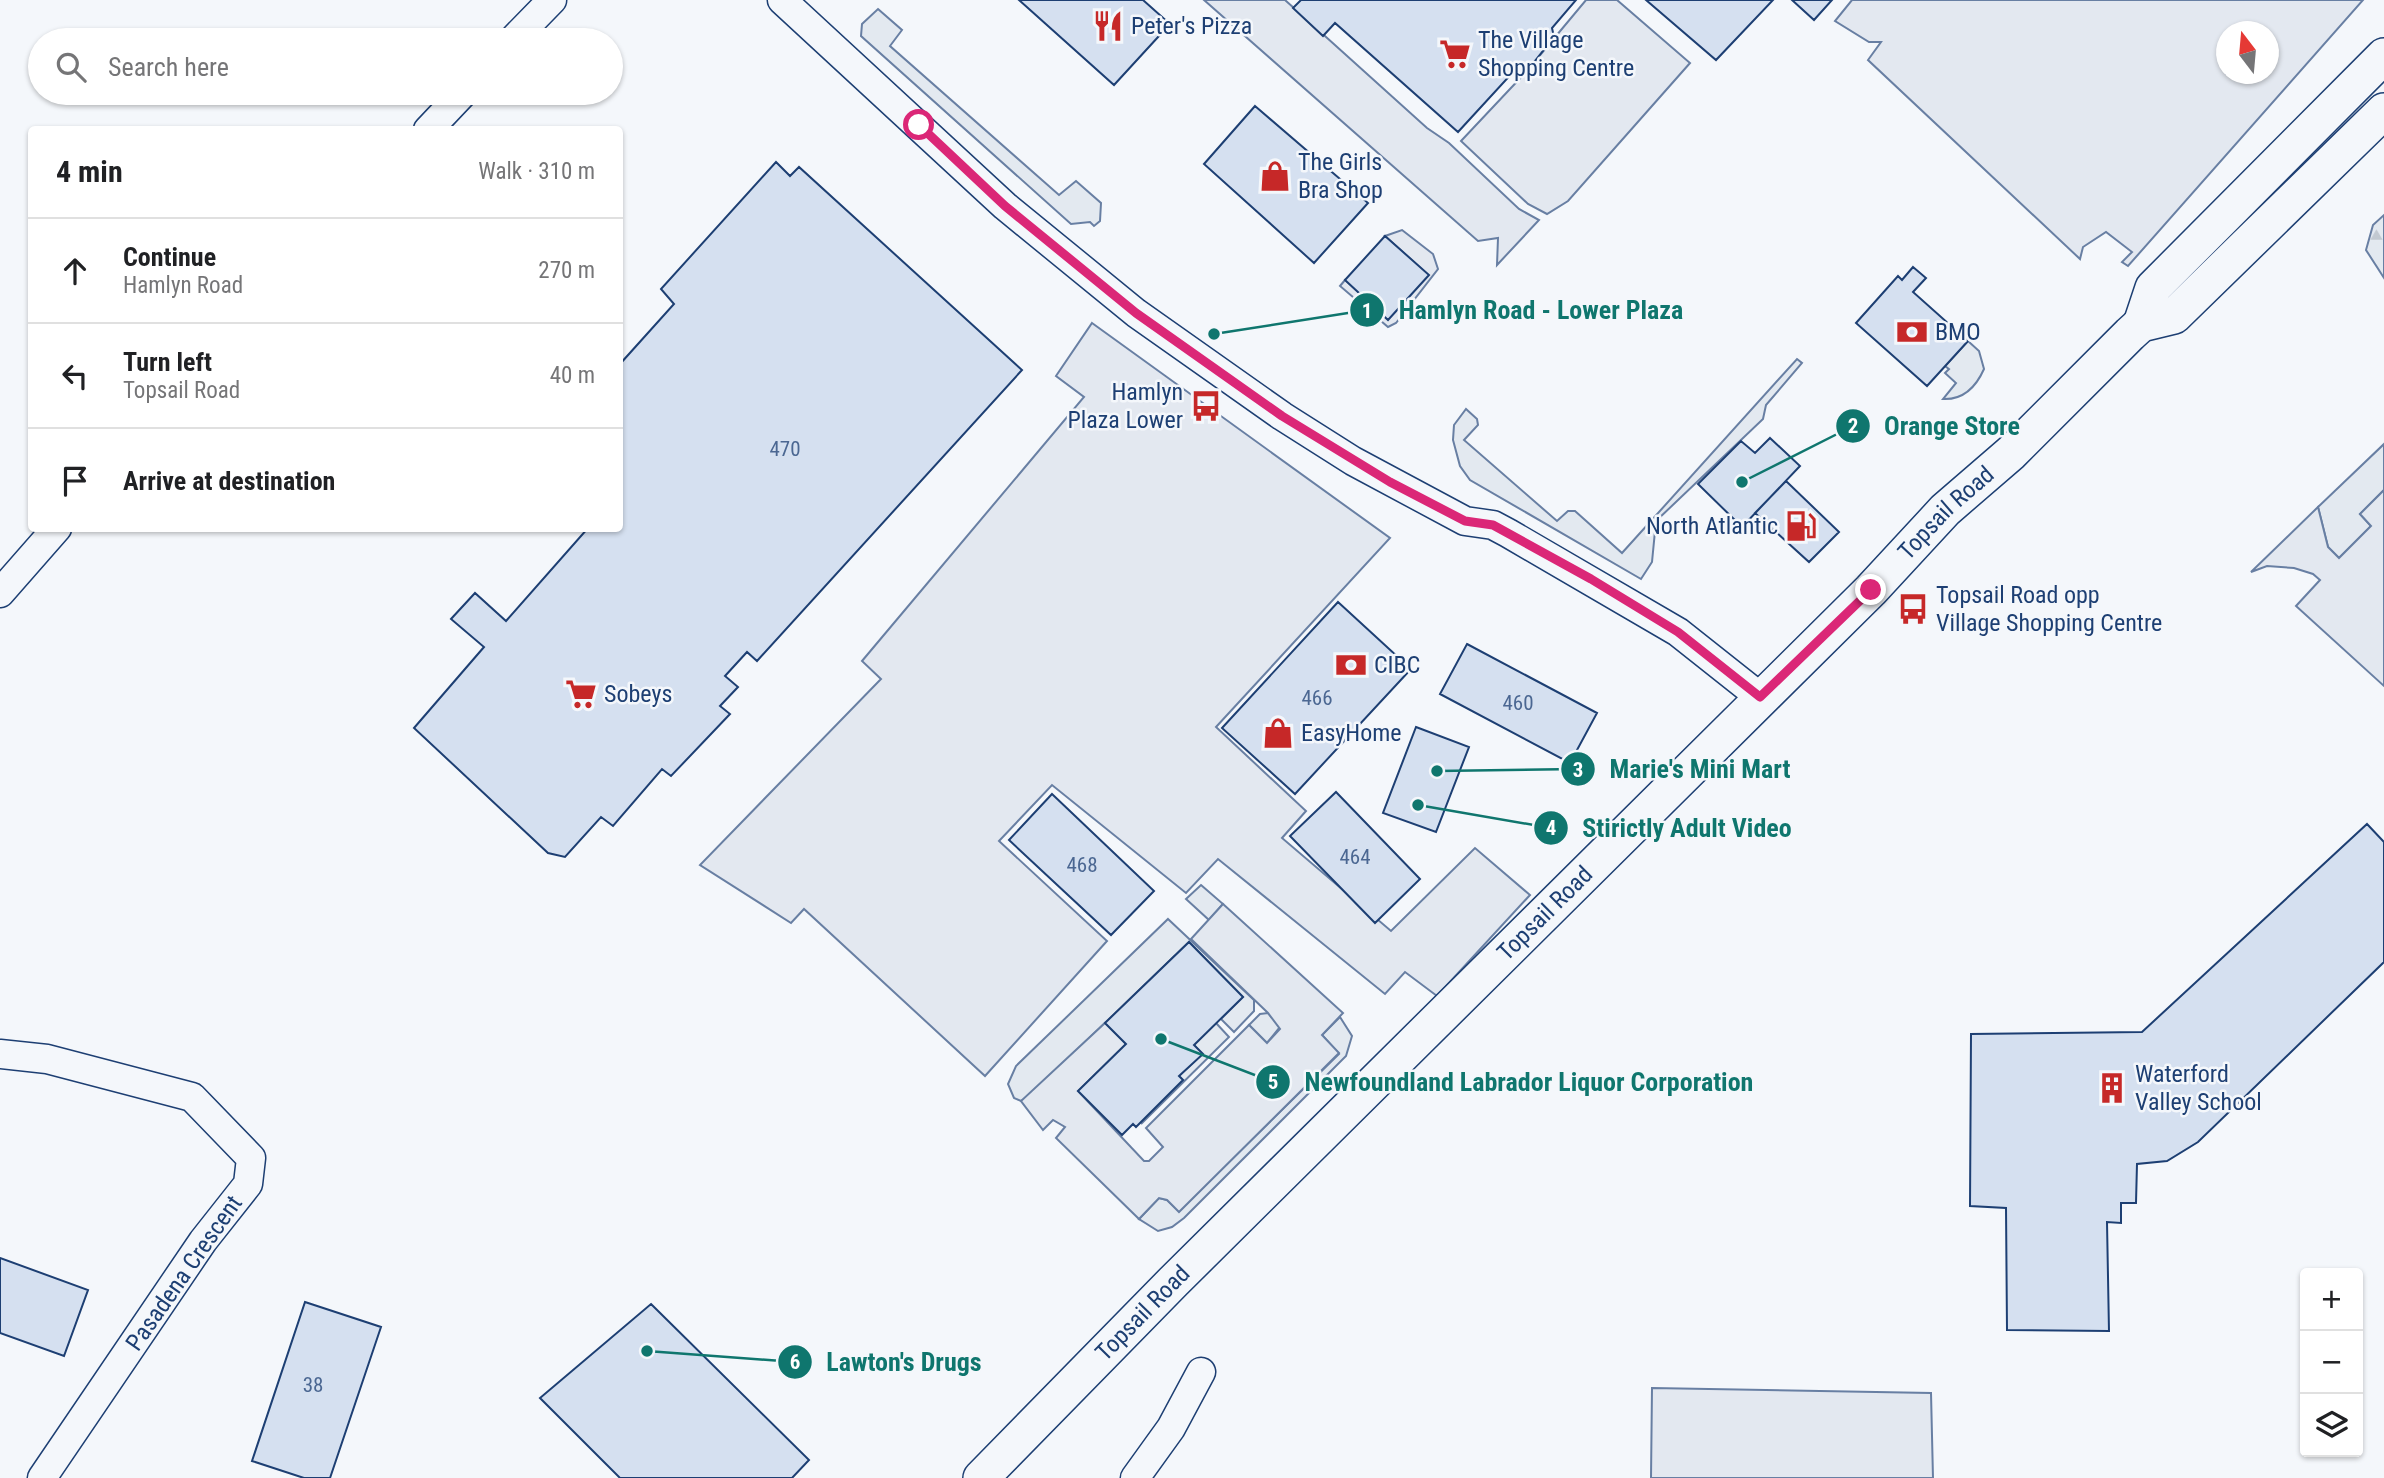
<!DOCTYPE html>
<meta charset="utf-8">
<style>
:root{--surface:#fff;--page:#f6f6f6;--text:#202124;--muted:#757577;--line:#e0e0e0}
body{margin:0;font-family:"Roboto Condensed",sans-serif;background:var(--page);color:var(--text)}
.controls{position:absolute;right:21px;bottom:21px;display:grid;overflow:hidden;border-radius:7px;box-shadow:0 2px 5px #0004}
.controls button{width:63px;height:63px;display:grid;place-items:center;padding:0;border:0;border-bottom:2px solid var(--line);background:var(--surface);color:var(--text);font:35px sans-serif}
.compass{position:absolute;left:2216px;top:21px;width:63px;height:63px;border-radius:50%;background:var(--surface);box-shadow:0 2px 5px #0004;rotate:344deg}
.stop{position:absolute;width:21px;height:21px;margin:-16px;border:5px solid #db2777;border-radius:50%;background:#fff}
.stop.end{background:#db2777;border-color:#fff;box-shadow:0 2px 7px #0008}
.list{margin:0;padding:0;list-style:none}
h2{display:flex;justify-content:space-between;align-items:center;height:91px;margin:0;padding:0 28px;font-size:30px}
h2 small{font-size:23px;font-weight:400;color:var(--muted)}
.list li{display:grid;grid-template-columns:46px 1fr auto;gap:21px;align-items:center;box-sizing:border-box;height:105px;padding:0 28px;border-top:2px solid var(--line)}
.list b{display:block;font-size:26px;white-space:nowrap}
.list p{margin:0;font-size:23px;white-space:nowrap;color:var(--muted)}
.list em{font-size:23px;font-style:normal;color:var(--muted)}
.icon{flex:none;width:38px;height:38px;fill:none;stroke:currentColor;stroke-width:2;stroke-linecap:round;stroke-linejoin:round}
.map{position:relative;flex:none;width:2384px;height:1478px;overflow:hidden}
.search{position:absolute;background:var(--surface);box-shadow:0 2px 5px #0004;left:28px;top:28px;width:595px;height:77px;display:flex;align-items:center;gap:18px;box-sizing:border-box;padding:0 24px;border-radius:38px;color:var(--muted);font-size:26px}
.panel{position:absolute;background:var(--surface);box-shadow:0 2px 5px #0004;left:28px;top:126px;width:595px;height:406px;border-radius:7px}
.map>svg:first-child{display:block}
.green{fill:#e3e9f0;stroke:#687fa3;stroke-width:2}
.forest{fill:url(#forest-firs);stroke:#687fa3;stroke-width:2}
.parking{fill:#e3e8f0;stroke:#687fa3;stroke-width:2;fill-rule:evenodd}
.building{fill:#d5e0f0;stroke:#1d3f73;stroke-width:2}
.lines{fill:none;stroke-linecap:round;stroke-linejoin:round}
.minor-casing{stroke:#1d3f73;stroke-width:31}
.major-casing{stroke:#1d3f73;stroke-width:38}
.minor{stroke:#f4f7fb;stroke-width:28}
.major{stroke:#f4f7fb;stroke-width:35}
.route{stroke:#db2777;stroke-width:9}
.labels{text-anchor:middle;stroke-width:5;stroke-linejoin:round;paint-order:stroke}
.number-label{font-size:21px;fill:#4b6792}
.poi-label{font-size:24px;fill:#1d3f73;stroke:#f4f7fb;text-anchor:start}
.street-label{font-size:24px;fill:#1d3f73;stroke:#f4f7fb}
.leader{fill:none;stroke:#0f766e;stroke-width:2.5}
.callout-dot{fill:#0f766e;stroke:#f4f7fb;stroke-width:2.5}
.mark-label{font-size:21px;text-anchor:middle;font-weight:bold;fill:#fff}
.callout-label{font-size:26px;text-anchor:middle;font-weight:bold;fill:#0f766e;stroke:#f4f7fb;stroke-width:5;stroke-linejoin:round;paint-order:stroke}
</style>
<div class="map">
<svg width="2384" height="1478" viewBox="0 0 2384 1478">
<defs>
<pattern id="forest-firs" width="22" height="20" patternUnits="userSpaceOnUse" patternTransform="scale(1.75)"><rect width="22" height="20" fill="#e3e9f0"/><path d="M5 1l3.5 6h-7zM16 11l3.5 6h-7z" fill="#c2c9d1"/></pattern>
</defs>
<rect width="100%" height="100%" fill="#f4f7fb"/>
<path class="green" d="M878 9 902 30 890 46 1059 195 1076 181 1101 203 1100 221 1094 226 1090 222 1071 224 861 36 862 24Z
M1968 341 1979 351 1984 369C1976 387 1964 400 1943 399L1956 383 1945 373 1949 369 1945 366Z
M1797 359 1802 363 1766 405 1763 419 1656 521 1652 562 1641 579 1470 480 1460 466 1453 440 1454 425 1466 409 1477 419 1478 425 1464 440 1557 521 1568 511H1575L1622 553Z
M2384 444V490L2360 514 2371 526 2339 558 2328 547 2318 507Z
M1201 885 1223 904 1209 920 1186 899Z
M1168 919 1254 1000V1011L1234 1032 1221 1019 1243 997 1189 942 1027 1098 1021 1101 1014 1098 1008 1084 1016 1066Z
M1268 1013 1280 1027 1267 1043 1249 1025 1260 1014Z
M1340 1017 1352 1036 1346 1056 1184 1218 1172 1227 1158 1231 1139 1219 1159 1198 1167 1200 1179 1211 1339 1054 1322 1035Z
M1216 1023 1229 1037 1141 1124 1183 1080 1179 1076 1202 1054 1194 1045Z"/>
<path class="forest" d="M2384 215V278L2366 250 2373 225Z"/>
<path class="parking" d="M1204 0H1285L1427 128 1449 143 1519 209 1539 220 1497 265 1498 238 1478 241Z
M1586 0H1617L1690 63 1568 201 1547 214 1528 204 1461 141 1526 72Z
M1852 0H2363L2128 266 2122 262 2132 252 2106 232 2083 247 2080 259 1868 60 1881 42H1869L1835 21ZM2226 32H2268V74H2226Z
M1402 230 1433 254 1438 269 1396 323 1388 327 1340 286 1345 280 1388 319 1428 275 1385 236Z
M1092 323 1390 538 1216 727 1306 811 1282 838 1391 931 1475 848 1530 895 1437 996 1405 972 1385 994 1218 859 1186 893 1052 785 999 841 1107 941 985 1076 804 909 791 923 700 865 881 679 862 661 1084 397 1056 376Z
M2384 490V686L2296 606 2320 580 2313 574 2294 568 2267 566 2251 572 2318 507 2328 547 2339 558 2371 526 2360 514Z
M1223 904 1343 1013 1322 1035 1339 1053 1179 1212 1167 1200 1159 1198 1139 1219 1056 1138 1065 1127 1053 1120 1043 1130 1021 1101 1105 1023 1126 1044 1078 1091 1144 1161H1149L1163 1147 1146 1128 1249 1025 1267 1043 1280 1029 1268 1013 1191 939Z
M1652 1388 1931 1393 1933 1478H1651Z"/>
<path class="building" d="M1019 0H1143L1170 24 1114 85Z
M1301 0H1576L1552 28 1554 37 1526 72 1514 71 1458 132 1335 23 1323 36 1293 8Z
M1646 0H1773L1716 60Z
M1792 0H1832L1814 20Z
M1255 106 1368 203 1314 263 1204 164Z
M776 162 790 176 799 167 1022 370 757 661 747 652 725 676 738 687 720 706 730 714 671 776 662 769 613 826 601 817 565 857 548 853 414 728 484 647 451 619 475 593 506 621 588 528H620V364L674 304 661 289Z
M1385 236 1429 275 1388 320 1345 280Z
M1913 267 1926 278 1913 292 1968 341 1927 386 1856 323 1898 276 1902 280Z
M1770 438 1800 466 1742 527 1698 484 1741 441 1755 453Z
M1786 481 1839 532 1809 562 1755 513Z
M1338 602 1411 669 1295 794 1222 728Z
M1467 644 1597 713 1570 763 1440 694Z
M1416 727 1469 747 1436 832 1383 813Z
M1336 792 1420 879 1375 923 1290 836Z
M1052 794 1154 891 1111 935 1009 840Z
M2367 824 2384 842V962L2198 1142 2167 1161 2137 1164 2136 1203H2121V1223L2107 1222 2109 1331 2007 1330 2006 1208 1970 1206 1971 1034 2142 1032Z
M1189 942 1243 997 1194 1045 1203 1054 1179 1076 1183 1080 1136 1127 1133 1124 1122 1135 1078 1091 1126 1044 1105 1023Z
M0 1258 88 1290 64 1356 0 1333Z
M305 1302 381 1327 330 1478H304L252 1461Z
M651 1304 809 1460 792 1478H620L540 1398Z"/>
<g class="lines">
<defs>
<path id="minor" d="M782 0 1005 206 1136 313 1282 416 1353 461 1465 521 1493 525 1508 533 1678 632 1760 697
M513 40 552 0
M428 130 463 93
M0 593 57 528
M0 1054 47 1059 192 1097 251 1158 248 1184 203 1241 42 1478
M1135 1478 1171 1428 1201 1372"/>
<g id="major">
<path d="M2141 324 2153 288 2384 56"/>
<path id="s1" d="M981 1478 1173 1282 1871 590 1945 510 2011 453 2130 334 2141 324 2174 316 2384 111"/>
</g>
</defs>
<use href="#minor" class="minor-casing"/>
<use href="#major" class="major-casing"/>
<use href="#minor" class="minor"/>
<use href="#major" class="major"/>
</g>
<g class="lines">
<path class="route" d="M919 125 1005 206 1136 313 1282 416 1390 482 1465 521 1493 525 1591 579 1678 632 1760 697 1871 590"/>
</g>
<defs>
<symbol id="restaurant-bare" viewBox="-9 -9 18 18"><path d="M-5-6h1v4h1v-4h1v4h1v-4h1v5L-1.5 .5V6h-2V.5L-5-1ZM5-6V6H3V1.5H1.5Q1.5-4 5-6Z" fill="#c62828" stroke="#f4f7fb" stroke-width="2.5" paint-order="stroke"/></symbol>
<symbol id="supermarket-bare" viewBox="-9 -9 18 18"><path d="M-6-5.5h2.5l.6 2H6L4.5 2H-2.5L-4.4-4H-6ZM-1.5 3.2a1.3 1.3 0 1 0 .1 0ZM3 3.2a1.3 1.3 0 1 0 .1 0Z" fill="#c62828" stroke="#f4f7fb" stroke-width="2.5" paint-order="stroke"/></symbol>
<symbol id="shop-bare" viewBox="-9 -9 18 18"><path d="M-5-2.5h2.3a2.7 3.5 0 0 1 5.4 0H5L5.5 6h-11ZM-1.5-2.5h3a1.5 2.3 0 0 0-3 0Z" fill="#c62828" stroke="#f4f7fb" stroke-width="2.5" paint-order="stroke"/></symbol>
<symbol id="bank-bare" viewBox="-9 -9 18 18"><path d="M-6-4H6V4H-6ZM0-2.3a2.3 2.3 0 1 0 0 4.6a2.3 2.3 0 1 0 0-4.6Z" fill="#c62828" stroke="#f4f7fb" stroke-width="2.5" paint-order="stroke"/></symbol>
<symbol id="bus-bare" viewBox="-9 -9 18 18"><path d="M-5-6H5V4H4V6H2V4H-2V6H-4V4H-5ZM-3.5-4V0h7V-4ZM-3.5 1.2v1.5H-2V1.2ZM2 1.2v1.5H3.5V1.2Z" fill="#c62828" stroke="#f4f7fb" stroke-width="2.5" paint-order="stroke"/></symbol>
<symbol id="fuel-bare" viewBox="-9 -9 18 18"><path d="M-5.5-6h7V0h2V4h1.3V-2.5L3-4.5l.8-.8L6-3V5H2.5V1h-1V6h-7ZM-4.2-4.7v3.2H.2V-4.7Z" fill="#c62828" stroke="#f4f7fb" stroke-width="2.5" paint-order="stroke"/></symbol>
<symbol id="building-bare" viewBox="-9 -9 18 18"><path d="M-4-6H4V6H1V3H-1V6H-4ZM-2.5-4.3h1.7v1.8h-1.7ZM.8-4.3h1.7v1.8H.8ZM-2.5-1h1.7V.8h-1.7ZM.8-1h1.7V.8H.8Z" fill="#c62828" stroke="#f4f7fb" stroke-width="2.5" paint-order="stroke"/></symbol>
</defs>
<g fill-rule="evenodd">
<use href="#restaurant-bare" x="1086" y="4" width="44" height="44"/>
<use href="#supermarket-bare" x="1433" y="32" width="44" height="44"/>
<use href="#shop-bare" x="1253" y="154" width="44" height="44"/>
<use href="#bank-bare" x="1890" y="310" width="44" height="44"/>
<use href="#bus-bare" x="1184" y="384" width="44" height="44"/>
<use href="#fuel-bare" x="1779" y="504" width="44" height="44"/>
<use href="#bus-bare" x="1891" y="587" width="44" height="44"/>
<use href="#bank-bare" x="1329" y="643" width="44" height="44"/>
<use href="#supermarket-bare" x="559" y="672" width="44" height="44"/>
<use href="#shop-bare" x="1256" y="711" width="44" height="44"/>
<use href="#building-bare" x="2090" y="1066" width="44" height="44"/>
</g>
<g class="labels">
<g class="number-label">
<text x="785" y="456">470</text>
<text x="1317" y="705">466</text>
<text x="1518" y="710">460</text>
<text x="1355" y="864">464</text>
<text x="1082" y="872">468</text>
<text x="313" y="1392">38</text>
</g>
<g class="poi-label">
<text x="1131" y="34">Peter's Pizza</text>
<text x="1478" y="48">The Village<tspan x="1478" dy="28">Shopping Centre</tspan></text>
<text x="1298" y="170">The Girls<tspan x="1298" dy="28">Bra Shop</tspan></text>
<text x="1935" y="340">BMO</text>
<text x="1183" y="400" text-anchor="end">Hamlyn<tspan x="1183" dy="28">Plaza Lower</tspan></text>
<text x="1778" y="534" text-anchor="end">North Atlantic</text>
<text x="1936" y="603">Topsail Road opp<tspan x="1936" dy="28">Village Shopping Centre</tspan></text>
<text x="1374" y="673">CIBC</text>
<text x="604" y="702">Sobeys</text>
<text x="1301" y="741">EasyHome</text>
<text x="2135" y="1082">Waterford<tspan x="2135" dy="28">Valley School</tspan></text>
</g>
<g class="street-label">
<text dy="8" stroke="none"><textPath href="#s1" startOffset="1365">Topsail Road</textPath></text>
<text dy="8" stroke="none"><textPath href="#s1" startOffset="798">Topsail Road</textPath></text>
<text transform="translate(184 1273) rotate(-55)" y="8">Pasadena Crescent</text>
<text dy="8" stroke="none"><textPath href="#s1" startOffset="231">Topsail Road</textPath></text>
</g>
</g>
<path class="leader" d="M1214 334L1367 310M1742 482L1853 426M1437 771L1578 769M1418 805L1551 828M1161 1039L1273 1082M647 1351L795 1362"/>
<g class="callout-dot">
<circle cx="1214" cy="334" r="7"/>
<circle cx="1742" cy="482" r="7"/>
<circle cx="1437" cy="771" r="7"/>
<circle cx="1418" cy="805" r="7"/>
<circle cx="1161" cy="1039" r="7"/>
<circle cx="647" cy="1351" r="7"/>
<circle cx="1367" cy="310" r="18"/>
<circle cx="1853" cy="426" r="18"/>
<circle cx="1578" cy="769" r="18"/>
<circle cx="1551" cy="828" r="18"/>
<circle cx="1273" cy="1082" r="18"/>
<circle cx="795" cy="1362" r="18"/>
</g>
<g class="mark-label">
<text x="1367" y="318">1</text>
<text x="1853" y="433">2</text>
<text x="1578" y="777">3</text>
<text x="1551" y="835">4</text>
<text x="1273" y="1089">5</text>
<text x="795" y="1369">6</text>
</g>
<g class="callout-label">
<text x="1541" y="319">Hamlyn Road - Lower Plaza</text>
<text x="1952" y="435">Orange Store</text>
<text x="1700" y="778">Marie's Mini Mart</text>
<text x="1687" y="837">Stirictly Adult Video</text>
<text x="1529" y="1091">Newfoundland Labrador Liquor Corporation</text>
<text x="904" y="1371">Lawton's Drugs</text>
</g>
</svg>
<div class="controls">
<button>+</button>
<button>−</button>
<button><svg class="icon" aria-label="layers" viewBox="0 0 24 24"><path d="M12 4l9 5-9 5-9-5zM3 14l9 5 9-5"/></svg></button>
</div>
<svg class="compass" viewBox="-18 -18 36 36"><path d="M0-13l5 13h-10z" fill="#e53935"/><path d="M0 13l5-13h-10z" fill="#757577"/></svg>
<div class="stop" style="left:919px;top:125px"></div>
<div class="stop end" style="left:1871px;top:590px"></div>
<div class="search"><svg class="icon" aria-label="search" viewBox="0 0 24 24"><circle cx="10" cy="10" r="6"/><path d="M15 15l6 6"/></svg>Search here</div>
<section class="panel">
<h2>4 min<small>Walk · 310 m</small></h2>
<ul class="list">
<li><svg class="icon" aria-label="ahead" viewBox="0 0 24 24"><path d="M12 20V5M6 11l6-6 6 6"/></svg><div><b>Continue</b><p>Hamlyn Road</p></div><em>270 m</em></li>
<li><svg class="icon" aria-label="left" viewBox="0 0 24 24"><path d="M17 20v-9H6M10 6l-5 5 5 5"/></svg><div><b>Turn left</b><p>Topsail Road</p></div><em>40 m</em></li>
<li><svg class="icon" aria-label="arrive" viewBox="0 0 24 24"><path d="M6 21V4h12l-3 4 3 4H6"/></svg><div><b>Arrive at destination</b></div></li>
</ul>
</section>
</div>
